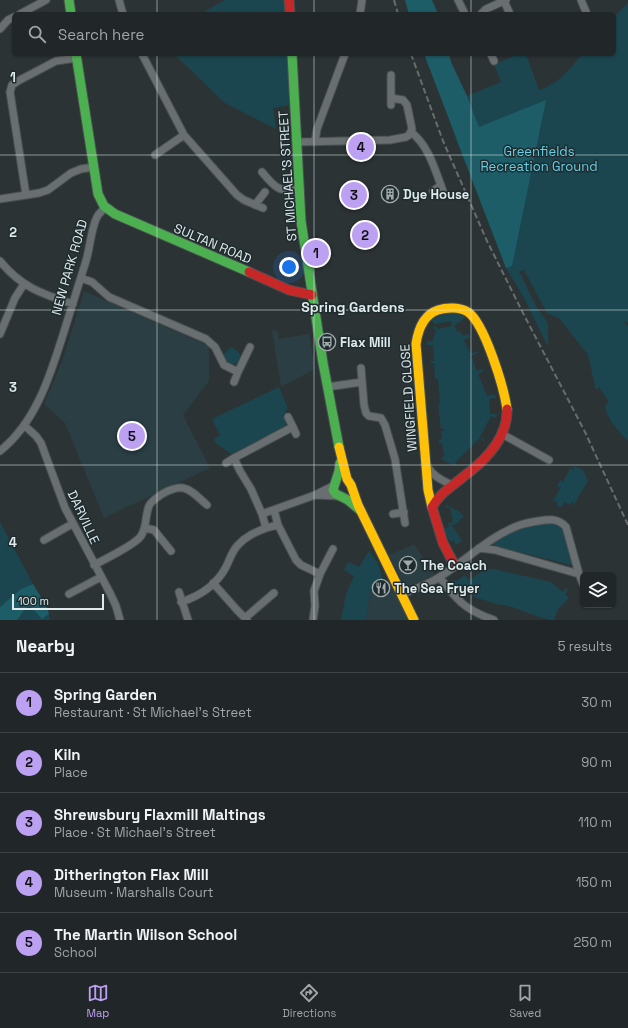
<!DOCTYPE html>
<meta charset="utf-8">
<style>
:root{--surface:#212628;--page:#292e30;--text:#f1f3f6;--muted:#a2a5a8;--line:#3e4345;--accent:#bca0f2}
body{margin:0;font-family:"Space Grotesk",sans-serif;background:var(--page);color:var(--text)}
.controls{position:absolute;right:12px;bottom:12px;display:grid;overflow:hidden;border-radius:6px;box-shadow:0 1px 3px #0004}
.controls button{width:36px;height:36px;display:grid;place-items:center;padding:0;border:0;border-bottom:1px solid var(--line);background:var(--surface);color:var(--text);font:20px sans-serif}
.scale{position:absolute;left:12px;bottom:10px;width:92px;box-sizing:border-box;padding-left:4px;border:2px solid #e0e9eb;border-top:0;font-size:11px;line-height:14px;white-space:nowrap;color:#e0e9eb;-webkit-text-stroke:3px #1e2c2f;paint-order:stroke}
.you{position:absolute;left:289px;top:267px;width:14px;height:14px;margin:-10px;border:3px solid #fff;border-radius:50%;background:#1a73e8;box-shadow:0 0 0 6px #1a73e833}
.badge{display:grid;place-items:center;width:26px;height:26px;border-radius:50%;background:var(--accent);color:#111;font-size:13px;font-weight:700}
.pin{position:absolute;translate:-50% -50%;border:2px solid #fff;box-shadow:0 1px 4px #0006}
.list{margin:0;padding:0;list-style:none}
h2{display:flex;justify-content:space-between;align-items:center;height:52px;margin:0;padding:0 16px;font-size:17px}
h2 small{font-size:13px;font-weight:400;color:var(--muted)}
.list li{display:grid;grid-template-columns:26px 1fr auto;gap:12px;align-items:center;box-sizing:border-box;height:60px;padding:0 16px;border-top:1px solid var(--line)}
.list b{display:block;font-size:15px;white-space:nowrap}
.list p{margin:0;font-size:13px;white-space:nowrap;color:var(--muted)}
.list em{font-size:13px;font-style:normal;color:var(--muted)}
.icon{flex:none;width:22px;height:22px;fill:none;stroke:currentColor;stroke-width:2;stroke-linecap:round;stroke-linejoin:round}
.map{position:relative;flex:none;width:628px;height:620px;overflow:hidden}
.search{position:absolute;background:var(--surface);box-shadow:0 1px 3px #0004;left:12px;right:12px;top:12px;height:44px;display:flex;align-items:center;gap:10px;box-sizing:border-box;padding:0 14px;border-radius:6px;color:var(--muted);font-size:15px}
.sheet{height:352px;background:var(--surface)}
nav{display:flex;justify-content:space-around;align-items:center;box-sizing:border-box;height:56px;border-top:1px solid var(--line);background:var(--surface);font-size:11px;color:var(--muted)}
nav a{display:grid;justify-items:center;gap:2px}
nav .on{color:var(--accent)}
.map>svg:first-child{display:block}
.built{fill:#2a3e43}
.green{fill:#1b464f}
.forest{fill:#1d5d68}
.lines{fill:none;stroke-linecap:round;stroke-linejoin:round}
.street-casing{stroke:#495052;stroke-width:9}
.fast-casing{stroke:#495052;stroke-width:11}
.slow-casing{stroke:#495052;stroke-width:11}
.jam-casing{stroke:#495052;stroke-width:11}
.street{stroke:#696f70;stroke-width:7}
.fast{stroke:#4caf50;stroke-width:9}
.slow{stroke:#ffc107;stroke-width:9}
.jam{stroke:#c62828;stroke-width:9}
.rail{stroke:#686c6d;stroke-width:2;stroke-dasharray:6 3;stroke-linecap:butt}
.grid{fill:none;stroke:#e0e9eb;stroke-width:1;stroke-opacity:0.55}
.labels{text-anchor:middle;stroke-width:3;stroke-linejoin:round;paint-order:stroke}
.park-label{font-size:13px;fill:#66cfe4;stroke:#1e2c2f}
.street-label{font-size:13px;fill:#e0e9eb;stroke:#1e2c2f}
.poi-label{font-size:13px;font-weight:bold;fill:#e0e9eb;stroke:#1e2c2f;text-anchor:start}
.neighbourhood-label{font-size:14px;font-weight:bold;fill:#e0e9eb;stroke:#1e2c2f}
.grid-label{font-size:13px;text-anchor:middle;font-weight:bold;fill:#e0e9eb;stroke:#1e2c2f;stroke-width:3;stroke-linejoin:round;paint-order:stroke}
</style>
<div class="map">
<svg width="628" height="620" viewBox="0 0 628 620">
<rect width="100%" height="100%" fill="#2c3335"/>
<path class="built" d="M84 291 209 346V381L183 415 210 468 104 518 65 423 44 404 63 359Z
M272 330 278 331 279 339 309 334 315 369 281 387Z
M414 544 435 576 406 587 401 579 389 555Z
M389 582 409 620H366L370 591 384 583Z"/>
<path class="green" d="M225 0H286V14H200Z
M628 3V323L622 321 628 326V441C620 433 606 418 605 406L609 402 599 387 596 390 588 355 559 318 547 313 524 270 519 271 536 306 548 323V347L523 296 506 268 455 137 479 127 467 96 501 82 494 65 518 54H526L539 90C559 84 569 70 582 54H614V17Z
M174 54H288L291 105 273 108 276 129 225 103Z
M449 313H456L465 317 459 323 458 322 454 326 457 329 456 331 458 332 459 331 464 336 466 334 467 335 469 334 471 337 464 340 470 353 478 352 479 353 471 356 477 371 483 369 484 371 478 374 487 396 494 394V396L496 395V398L489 399 490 414H497L496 418 491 416 480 437 485 440 484 441 480 438 456 462 455 466 441 459 444 456 442 443H439V439H442L441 431H444V428L441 429 438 405 440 404 438 379H435L434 363H431L430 361H434L433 345H426L428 341 432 342 436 330 433 328 434 325 438 329 452 326 451 321 435 324 431 320 443 314Z
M231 347C234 349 237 350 239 353 246 361 235 367 227 362L225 360 224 354Z
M279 387 288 409 285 411 287 413 283 415 286 423 285 426C267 436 250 446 231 454L216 443 214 439 220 435 212 419Z
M572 465 583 470 588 481 572 508V507L574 504 572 502 569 505 565 502 561 507H558L557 501H553L561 487H557L560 480 563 482 570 468 573 470 574 467 572 466Z
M445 504 460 512 464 517 459 520 460 522 452 525 462 541 456 545 454 540 450 542 444 529 449 527 448 523 453 522 450 507 446 508Z
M0 522 33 584 21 589 0 607Z
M550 522 558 524 563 528 573 564 571 565 496 546 494 544 496 541 519 528Z
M369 551 378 563 384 583 370 591 366 620H341L346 594 354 576 344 570 348 562 359 567Z
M482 569H494L551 582 563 592 566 588 568 590 565 594 569 598 558 609 554 620C540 620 508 603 500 605L474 597V595L465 586 458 591 454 587 453 580 456 581 465 575 469 580 483 571Z
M30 606 42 619 49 614 50 620H17L25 609Z"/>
<path class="forest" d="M405 0H432L438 14H409Z
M424 54H449L451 62 467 96 479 127 546 100 512 266 506 268Z
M33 584 47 607 49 614 42 619 30 606 25 609 17 620H0V607L21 589Z"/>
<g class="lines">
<defs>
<path id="street" d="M119 0 123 14
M458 0 465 14
M581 0 587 14
M504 1 510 14
M20 14 46 0
M360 14 362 0
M481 14 486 9 506 0
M0 29 8 20 14 17
M142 54 184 135 237 195 244 200 263 208
M491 54 494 61
M77 58 56 61 18 81 12 85 10 92 26 195 39 193 48 190 71 173 81 169 94 167
M391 105V75
M411 132C429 146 435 170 443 191
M297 142 390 140 406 137 409 135 412 129 407 105 403 100 391 98
M315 142 317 129 345 54
M155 155 184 135
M262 172C275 188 280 193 300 189
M433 191 441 185
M0 199 26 195
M255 205 265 192
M0 261C21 287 42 294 73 304
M81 278 92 282 109 297 206 339 215 347 224 365 238 372 250 347
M0 334 15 298 24 284
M361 368 364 405 366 413 369 416 381 418 385 425 395 459 405 523
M234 382 238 372
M327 387 362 382
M288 417 293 427
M25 426 36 436 41 443 65 508 110 593 116 606 120 620
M502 434 549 460
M0 451C35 423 49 379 62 338 70 312 78 287 86 261 90 248 91 229 97 217 99 213 102 211 105 208
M226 463 234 458
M426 465C433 476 441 480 452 485
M315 495 337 496
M262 514 251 489 240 471 234 458C254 448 273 437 293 427L296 434
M393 514 404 512
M278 525 296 560 301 565 320 574 333 549
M145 528 154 530 171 551
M266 528 278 525 274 510
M44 540 72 524
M94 565C105 559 135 545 141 536 147 527 145 516 149 506 151 501 158 497 162 494 185 481 190 490 207 505
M579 574 583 584
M440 578C458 601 465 610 494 620
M213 583 237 610 247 620
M179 592 188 620
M69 594 101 577
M402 594C415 589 427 585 438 578 466 561 489 536 520 525 526 523 532 522 538 521 550 519 558 518 566 527L579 574 495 550 479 548
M181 602C200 596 217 584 226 567 230 559 232 551 238 545 246 536 256 532 266 528L262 514 315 495 333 486
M245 618 274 593
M313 620 315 606 314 591 320 574"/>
<path id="fast" d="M69 0 71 14
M76 54 98 194 104 206 115 214 249 272
M292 54 301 221 323 363 339 447
M340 463 339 471 333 490 336 494 348 500 361 511"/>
<path id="slow" d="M339 447 347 479 351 485 358 505 414 620
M432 507 428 490 416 344C418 330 423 315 438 310 447 307 460 307 468 312 485 324 504 388 507 409"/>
<path id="jam" d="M289 0 290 14
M249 272 289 290 312 295
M455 566 443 543 432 507C441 492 450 488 463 477 485 461 508 438 507 409"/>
</defs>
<use href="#street" class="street-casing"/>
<use href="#fast" class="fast-casing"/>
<use href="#slow" class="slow-casing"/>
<use href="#jam" class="jam-casing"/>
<use href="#street" class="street"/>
<use href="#fast" class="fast"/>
<use href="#slow" class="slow"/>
<use href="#jam" class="jam"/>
<path class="rail" d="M394 0 398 14
M411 54 443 141 487 241 523 313 585 432 628 525"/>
</g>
<path class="grid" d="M157 0V14M314 0V14M471 0V14M157 54V620M314 54V620M471 54V620M0 155H628M0 310H628M0 465H628"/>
<defs>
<symbol id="building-ring" viewBox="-11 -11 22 22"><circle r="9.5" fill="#1e2c2f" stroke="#a1a9ab" stroke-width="1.5"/><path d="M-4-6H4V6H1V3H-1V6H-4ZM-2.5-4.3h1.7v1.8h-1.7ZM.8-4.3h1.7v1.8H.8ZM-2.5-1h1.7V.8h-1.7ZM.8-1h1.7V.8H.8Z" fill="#a1a9ab"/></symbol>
<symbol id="bus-ring" viewBox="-11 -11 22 22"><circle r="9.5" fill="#1e2c2f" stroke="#a1a9ab" stroke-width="1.5"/><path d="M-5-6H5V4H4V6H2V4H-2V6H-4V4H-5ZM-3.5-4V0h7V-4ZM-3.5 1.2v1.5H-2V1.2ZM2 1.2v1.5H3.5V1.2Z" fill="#a1a9ab"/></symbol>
<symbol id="bar-ring" viewBox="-11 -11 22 22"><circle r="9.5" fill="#1e2c2f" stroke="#a1a9ab" stroke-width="1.5"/><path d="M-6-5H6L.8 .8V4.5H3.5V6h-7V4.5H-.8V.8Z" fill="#a1a9ab"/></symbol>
<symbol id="restaurant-ring" viewBox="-11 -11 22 22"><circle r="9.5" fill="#1e2c2f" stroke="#a1a9ab" stroke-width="1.5"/><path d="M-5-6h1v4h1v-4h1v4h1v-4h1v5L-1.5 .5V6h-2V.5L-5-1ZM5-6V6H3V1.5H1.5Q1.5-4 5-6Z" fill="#a1a9ab"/></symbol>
</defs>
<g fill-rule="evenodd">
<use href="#building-ring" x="380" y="184" width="20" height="20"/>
<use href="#bus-ring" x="317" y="332" width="20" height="20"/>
<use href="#bar-ring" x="398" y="555" width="20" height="20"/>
<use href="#restaurant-ring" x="371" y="578" width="20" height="20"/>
</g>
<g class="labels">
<g class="park-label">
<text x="539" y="156">Greenfields<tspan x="539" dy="15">Recreation Ground</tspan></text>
</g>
<g class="street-label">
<text transform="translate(287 176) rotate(-94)" y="5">ST MICHAEL'S STREET</text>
<text transform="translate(213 243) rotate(23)" y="5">SULTAN ROAD</text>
<text transform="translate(69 267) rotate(-74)" y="5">NEW PARK ROAD</text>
<text transform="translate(408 398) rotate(-94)" y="5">WINGFIELD CLOSE</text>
<text transform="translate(84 517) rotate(65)" y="5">DARVILLE</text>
</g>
<g class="poi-label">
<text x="403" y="199">Dye House</text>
<text x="340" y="347">Flax Mill</text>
<text x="421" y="570">The Coach</text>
<text x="394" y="593">The Sea Fryer</text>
</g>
<g class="neighbourhood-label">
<text x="353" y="312">Spring Gardens</text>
</g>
</g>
<g class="grid-label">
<text x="13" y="82">1</text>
<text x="13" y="237">2</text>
<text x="13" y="392">3</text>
<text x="13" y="547">4</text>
</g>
</svg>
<div class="controls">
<button><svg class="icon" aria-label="layers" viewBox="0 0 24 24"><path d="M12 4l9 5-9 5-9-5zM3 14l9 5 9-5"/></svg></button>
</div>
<div class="scale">100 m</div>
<div class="you"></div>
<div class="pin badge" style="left:316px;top:253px">1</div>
<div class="pin badge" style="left:365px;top:235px">2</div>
<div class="pin badge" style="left:354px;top:195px">3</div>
<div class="pin badge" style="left:361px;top:147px">4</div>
<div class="pin badge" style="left:132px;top:436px">5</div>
<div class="search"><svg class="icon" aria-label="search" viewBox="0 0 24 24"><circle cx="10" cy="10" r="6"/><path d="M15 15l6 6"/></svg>Search here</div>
</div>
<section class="sheet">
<h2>Nearby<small>5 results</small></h2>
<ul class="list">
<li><span class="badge">1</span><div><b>Spring Garden</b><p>Restaurant · St Michael's Street</p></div><em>30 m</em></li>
<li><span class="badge">2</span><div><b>Kiln</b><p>Place</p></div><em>90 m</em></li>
<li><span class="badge">3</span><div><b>Shrewsbury Flaxmill Maltings</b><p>Place · St Michael's Street</p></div><em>110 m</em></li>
<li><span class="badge">4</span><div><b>Ditherington Flax Mill</b><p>Museum · Marshalls Court</p></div><em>150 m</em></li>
<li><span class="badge">5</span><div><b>The Martin Wilson School</b><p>School</p></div><em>250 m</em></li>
</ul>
</section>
<nav>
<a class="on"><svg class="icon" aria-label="map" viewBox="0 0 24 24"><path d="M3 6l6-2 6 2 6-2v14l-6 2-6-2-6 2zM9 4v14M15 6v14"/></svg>Map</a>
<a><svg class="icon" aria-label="directions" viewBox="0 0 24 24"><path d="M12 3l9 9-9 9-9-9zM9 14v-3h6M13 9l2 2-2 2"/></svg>Directions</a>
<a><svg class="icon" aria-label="saved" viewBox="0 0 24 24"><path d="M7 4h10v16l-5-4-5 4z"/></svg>Saved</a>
</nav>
